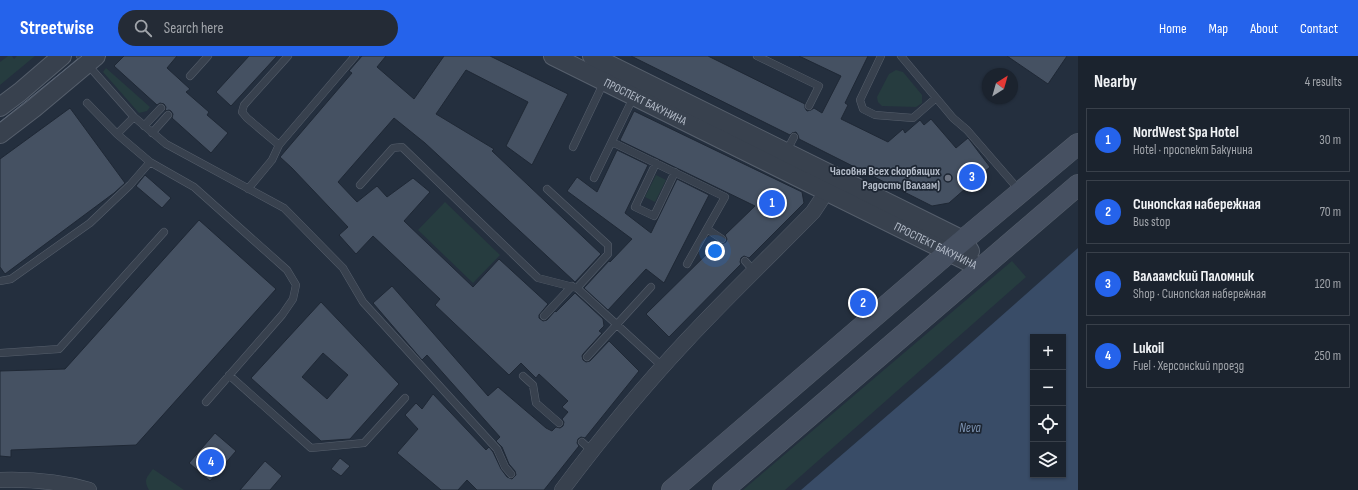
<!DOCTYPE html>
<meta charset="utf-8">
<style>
:root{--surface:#1b232e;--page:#242b36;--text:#f1f3f6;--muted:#a0a4aa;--line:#39404a;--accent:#2563eb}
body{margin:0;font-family:"Sofia Sans Condensed",sans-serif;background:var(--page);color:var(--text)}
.controls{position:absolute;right:12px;bottom:12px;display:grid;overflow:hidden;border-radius:0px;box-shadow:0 1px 3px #0004}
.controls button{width:36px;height:36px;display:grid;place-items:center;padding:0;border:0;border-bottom:1px solid var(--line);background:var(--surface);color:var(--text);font:20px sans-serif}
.compass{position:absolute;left:982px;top:12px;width:36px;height:36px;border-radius:50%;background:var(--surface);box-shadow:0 1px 3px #0004;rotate:37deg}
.you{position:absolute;left:715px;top:195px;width:14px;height:14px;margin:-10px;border:3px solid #fff;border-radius:50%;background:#1a73e8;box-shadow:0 0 0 6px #1a73e833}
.badge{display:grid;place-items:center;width:26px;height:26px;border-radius:50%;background:var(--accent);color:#fff;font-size:13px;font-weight:700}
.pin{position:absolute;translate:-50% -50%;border:2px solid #fff;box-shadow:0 1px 4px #0006}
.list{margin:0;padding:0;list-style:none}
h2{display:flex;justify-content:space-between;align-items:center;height:52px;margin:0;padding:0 16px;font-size:17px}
h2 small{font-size:13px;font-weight:400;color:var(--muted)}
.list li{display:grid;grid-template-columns:26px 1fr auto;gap:12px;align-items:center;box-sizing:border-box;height:64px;margin:0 8px 8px;padding:0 8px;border:1px solid var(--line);border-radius:0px}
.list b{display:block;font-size:15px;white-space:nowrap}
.list p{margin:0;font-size:13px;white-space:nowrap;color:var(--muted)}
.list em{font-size:13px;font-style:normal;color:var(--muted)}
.icon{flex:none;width:22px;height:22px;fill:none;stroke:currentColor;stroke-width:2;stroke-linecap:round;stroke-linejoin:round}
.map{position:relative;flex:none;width:1078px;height:434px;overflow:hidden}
header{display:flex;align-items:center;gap:24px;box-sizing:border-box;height:56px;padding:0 20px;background:var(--accent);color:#fff}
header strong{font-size:19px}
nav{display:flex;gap:22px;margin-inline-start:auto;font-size:14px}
.search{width:280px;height:36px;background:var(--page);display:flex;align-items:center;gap:10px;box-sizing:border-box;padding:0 14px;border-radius:22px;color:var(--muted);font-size:15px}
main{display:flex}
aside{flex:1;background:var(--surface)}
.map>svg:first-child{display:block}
.green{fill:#263c3f}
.water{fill:#394c67;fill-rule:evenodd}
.building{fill:#455162;stroke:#1f2835;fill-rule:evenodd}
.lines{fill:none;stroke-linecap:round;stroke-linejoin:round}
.service-casing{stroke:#565f6c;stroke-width:8}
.minor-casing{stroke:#565f6c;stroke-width:16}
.tertiary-casing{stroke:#565f6c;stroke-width:20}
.secondary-casing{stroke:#565f6c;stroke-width:22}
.service{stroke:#38414e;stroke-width:7}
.minor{stroke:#38414e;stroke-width:15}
.tertiary{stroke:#38414e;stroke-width:18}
.secondary{stroke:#465061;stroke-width:21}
.tram{stroke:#5a6575;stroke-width:1}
.worship-dot{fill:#6b7280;stroke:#1d2633;stroke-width:1.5}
.labels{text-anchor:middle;stroke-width:3.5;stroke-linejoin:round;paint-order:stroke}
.street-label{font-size:12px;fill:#b4bcc9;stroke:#1d2633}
.poi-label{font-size:12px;font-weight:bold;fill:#b4bcc9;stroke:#1d2633;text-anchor:end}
.water-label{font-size:13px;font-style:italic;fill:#7c92b1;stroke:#1d2633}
</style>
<header>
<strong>Streetwise</strong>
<div class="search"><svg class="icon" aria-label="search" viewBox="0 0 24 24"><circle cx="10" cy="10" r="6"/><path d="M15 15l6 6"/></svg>Search here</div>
<nav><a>Home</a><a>Map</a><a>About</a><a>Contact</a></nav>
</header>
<main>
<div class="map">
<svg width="1078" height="434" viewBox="0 0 1078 434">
<rect width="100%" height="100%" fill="#242f3e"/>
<path class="green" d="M8 0H12L14 3 17 0H35L0 29V6Z
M106 12 150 51 147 55 139 57 103 16Z
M896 14 903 16 922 39V47L916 51 882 50 878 46 877 41 889 18Z
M656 119 666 124 655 146 645 141Z
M445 146 500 199 473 227 418 174Z
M1012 205 1026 221 785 434H743Z
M153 413 184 434H149C143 424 147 421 153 413Z"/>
<path class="water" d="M1078 192V434H801L947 308ZM1033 281H1063V419H1033Z"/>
<path class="building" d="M124 0H177L167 12 190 33 186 36 209 56 207 59 228 77 211 97 172 62 173 58 171 55 169 54 165 55 166 51 164 48 160 47 157 49 114 10Z
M249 0H277L231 50 216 36Z
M362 0H386L377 11 414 43 444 0H490L568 38 532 109 506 90 528 46 466 14 436 58 494 93 492 95 601 198 575 226 425 87 394 62 338 126 357 146 377 130 387 141 413 122 430 136 404 165 473 231 499 203 548 248 539 259V262L543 265 547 264 555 255 556 256 575 237 603 263 604 270 599 275 602 277 583 298 582 300 583 304 586 306 590 305 609 285 639 315 585 382 581 381 578 383 577 387 579 390 544 434H477L467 424 458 434H441L397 397 418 373 405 359 416 347 422 353 433 338 486 394 489 391 493 396 501 413 507 421 512 423 516 419 515 415 509 408 502 391 496 385 500 381 427 299 422 304 373 247 392 230 488 340 498 331 546 372 552 375 556 371 560 372 563 370 564 366 562 363 568 356 562 351 568 345 539 318 536 322 521 307 509 319 435 249 440 243 373 180 356 198 339 179 348 171 292 112 280 101 352 17 349 15Z
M631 0H708L805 48V52L807 55 811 54 814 52 822 57 841 20 799 0H868L845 47 848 49 841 63 888 86 903 73 905 77 920 64 924 69 931 63 956 92 968 82 990 111 949 147 932 150 799 83 798 79 796 76 792 77 790 79Z
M1007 0H1067L1048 28Z
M70 52 125 127 114 137 5 218 0 211V103Z
M634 55 802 136 804 147 749 202 744 200 741 202 740 206 741 208 669 281 646 258 718 187 722 188 726 186 727 183 725 179 755 150 621 85 620 84Z
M617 94 648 109 625 157 651 177 677 123 709 139 664 227 646 213 608 254 584 232 609 205 610 206 632 183 567 135 577 121 597 136Z
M145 119 171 142 162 152 136 130Z
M199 164 276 233 136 389 11 394V401L0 400V315L65 313Z
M321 246 399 328 350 383 321 385 251 322ZM323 297 348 319 327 343 302 321Z
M215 377 236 395 210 425 189 407Z
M340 402 350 410 341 420 331 413Z
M265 405 282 420 270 434H240Z"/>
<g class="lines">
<defs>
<path id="service" d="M80 0 134 61 166 88 284 152 343 212 363 246 497 393 505 411 511 418
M757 0 819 30 809 50
M881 0 860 44 863 53 875 59 913 62 936 42
M901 0 953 62 967 74 1019 134
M190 20 208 0
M87 47 117 78 150 106 194 131 287 214 296 229 293 243 282 259 206 346
M144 70 161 52
M152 77 168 59
M117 78 134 61
M612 86 725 141 687 208
M279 89 247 62 242 56 244 49 288 0
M573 91 604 26
M786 96 794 81
M656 107 635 151 654 160 675 116
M594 122 634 40
M360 129 393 92 402 91 538 222 577 232 663 311
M248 133 272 104 279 89 355 0
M547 133 608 189V198L577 232
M707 173 722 183
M745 205 754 215
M0 225 11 223 90 167 130 129 150 106
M544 260 572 230
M0 297 59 293 164 176
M587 301 651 231
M229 319 311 392 364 387 405 342
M523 320 533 329 536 347 559 367
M582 386 592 395"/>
<path id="minor" d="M0 424C32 423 59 425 89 434
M562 434C601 382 641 333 686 285 727 241 771 199 813 156L821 144 831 125"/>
<g id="tertiary">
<path id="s1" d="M553 0 981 212"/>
<path d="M592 0 963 184 970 195"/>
<path d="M0 51 20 36 62 0"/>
<path d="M0 78 34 52 96 0"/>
</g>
<path id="secondary" d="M672 434 949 196 1078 88
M723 434 1078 129"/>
</defs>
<use href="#service" class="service-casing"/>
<use href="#minor" class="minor-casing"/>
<use href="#tertiary" class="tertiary-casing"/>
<use href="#secondary" class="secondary-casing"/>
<use href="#service" class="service"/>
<use href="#minor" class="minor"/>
<use href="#tertiary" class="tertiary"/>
<use href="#secondary" class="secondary"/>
<path class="tram" d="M0 66 82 0"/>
</g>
<circle class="worship-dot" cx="948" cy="122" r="4"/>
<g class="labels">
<g class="street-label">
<text dy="4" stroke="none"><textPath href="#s1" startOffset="103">ПРОСПЕКТ БАКУНИНА</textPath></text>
<text dy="4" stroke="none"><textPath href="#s1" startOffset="427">ПРОСПЕКТ БАКУНИНА</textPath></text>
</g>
<g class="poi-label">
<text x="940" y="119">Часовня Всех скорбящих<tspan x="940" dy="14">Радость (Валаам)</tspan></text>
</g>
<g class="water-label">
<text x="970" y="376">Neva</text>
</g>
</g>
</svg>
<div class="controls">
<button>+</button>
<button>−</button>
<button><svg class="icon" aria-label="locate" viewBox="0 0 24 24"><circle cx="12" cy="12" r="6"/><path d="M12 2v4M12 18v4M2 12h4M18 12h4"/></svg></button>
<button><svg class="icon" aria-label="layers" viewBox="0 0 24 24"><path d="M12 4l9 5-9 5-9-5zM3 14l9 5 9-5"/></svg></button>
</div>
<svg class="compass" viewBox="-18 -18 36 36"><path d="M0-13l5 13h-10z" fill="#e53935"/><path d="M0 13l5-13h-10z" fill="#a0a4aa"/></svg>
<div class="you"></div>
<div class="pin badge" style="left:772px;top:147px">1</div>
<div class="pin badge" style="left:863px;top:247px">2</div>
<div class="pin badge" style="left:972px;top:121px">3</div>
<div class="pin badge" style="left:211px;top:406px">4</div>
</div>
<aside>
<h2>Nearby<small>4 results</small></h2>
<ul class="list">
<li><span class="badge">1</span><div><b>NordWest Spa Hotel</b><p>Hotel · проспект Бакунина</p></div><em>30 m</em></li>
<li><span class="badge">2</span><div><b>Синопская набережная</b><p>Bus stop</p></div><em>70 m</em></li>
<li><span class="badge">3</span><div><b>Валаамский Паломник</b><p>Shop · Синопская набережная</p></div><em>120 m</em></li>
<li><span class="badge">4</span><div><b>Lukoil</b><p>Fuel · Херсонский проезд</p></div><em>250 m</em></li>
</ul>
</aside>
</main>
